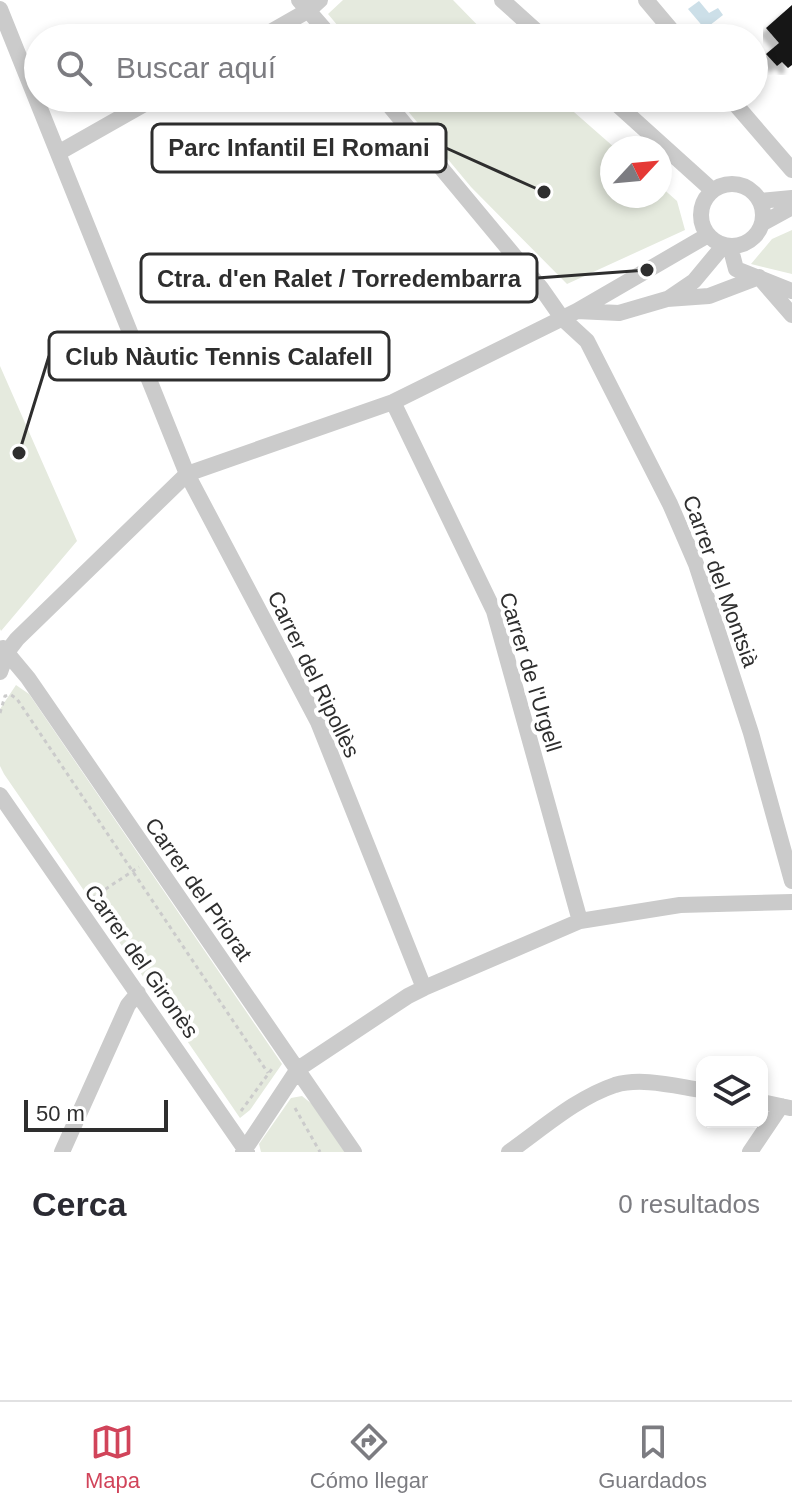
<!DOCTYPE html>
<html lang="es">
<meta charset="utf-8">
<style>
:root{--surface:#fff;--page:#f2f2f3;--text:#2b2b33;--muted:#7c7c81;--line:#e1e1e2;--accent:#d1445a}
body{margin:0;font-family:Helvetica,sans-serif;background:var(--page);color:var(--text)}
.controls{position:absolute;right:24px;bottom:24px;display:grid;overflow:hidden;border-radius:16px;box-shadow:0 4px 12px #0003}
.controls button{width:72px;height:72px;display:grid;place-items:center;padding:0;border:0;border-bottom:2px solid var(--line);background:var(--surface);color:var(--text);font:40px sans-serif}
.compass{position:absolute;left:600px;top:136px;width:72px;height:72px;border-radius:50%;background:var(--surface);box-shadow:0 4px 12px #0003;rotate:64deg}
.scale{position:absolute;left:24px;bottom:20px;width:144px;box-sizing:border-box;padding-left:8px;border:4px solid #2e2e2e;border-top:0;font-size:22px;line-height:28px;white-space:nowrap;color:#2e2e2e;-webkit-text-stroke:6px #fff;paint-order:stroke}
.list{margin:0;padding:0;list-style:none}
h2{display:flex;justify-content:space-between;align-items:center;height:104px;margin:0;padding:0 32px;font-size:34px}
h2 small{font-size:26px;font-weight:400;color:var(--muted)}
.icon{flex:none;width:44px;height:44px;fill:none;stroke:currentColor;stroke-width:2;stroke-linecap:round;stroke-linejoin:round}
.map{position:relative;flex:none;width:792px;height:1152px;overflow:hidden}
.search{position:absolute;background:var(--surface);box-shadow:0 4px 12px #0003;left:24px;right:24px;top:24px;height:88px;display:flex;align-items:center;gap:20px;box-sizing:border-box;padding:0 28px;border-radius:44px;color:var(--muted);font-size:30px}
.sheet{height:248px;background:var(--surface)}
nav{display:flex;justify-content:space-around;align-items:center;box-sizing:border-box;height:112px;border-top:2px solid var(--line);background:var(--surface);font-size:22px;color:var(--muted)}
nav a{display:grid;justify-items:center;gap:4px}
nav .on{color:var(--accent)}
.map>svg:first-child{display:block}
.green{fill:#e5eade}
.water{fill:#ccdfe8}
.building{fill:#151515;filter:url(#shadow)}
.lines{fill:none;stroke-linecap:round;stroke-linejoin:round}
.path{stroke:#cbcbcb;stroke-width:3;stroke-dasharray:4 4;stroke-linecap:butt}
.street{stroke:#cbcbcb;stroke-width:16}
.labels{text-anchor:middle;stroke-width:8;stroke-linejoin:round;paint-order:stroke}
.street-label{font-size:22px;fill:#2e2e2e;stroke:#fff}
.leader{fill:none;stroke:#2e2e2e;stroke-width:3}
.callout-dot{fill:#2e2e2e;stroke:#fff;stroke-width:3}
.callout{fill:#fff;stroke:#2e2e2e;stroke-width:3}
.callout-label{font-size:24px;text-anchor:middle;font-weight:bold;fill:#2e2e2e}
</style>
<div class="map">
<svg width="792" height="1152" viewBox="0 0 792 1152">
<defs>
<filter id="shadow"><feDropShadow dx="-7" dy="7" stdDeviation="2" flood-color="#0004"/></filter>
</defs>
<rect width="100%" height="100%" fill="#fff"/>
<path class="green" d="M343 0H453L490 38H348L328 14Z
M397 98H558L615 148H612V196H660V186L677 201 685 230 567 284 471 187Z
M792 230V274L751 264 772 239Z
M0 366 77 541 1 631 0 629Z
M16 685 29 694 282 1064 250 1110 240 1118 4 774 0 766V709Z
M302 1096 312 1104 345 1152H261L259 1144 291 1098Z"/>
<path class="water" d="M699 1 709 13 718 8 723 15 705 29 688 9Z"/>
<path class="building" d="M792 5V65L788 68 782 62 777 66 766 54 779 43 766 28Z"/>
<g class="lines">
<path class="path" d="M0 713 5 696 11 695 17 699 268 1073
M92 898 139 867
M295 1108 320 1152
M241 1111 274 1066"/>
<path class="street" d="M299 0 332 38
M502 0 544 38
M646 0 678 38
M0 9 187 474 318 722 424 988
M260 38 309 10 320 0
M383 98 541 288 562 318 587 341 670 504 696 564 751 733 792 881
M610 98 712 190
M730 98 792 170
M58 153 155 98
M701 215a31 31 0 1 1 62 0a31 31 0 1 1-62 0Z
M760 201 792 198
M763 223 792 207
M730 246 736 269 792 291
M669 298 694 281 724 245
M577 311 619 313 667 299 709 296 759 277 792 315
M393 402 494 611 580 921
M3 648 28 678 354 1152
M0 672 7 652 17 639 187 474 393 402 577 311 708 235
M0 795 247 1152
M762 1102 790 1108
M62 1152 128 1005 138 993
M243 1152 298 1069 408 996 424 988 580 921 680 905 792 902
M509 1152C542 1129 576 1098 615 1085 641 1077 675 1086 702 1090
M750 1152 781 1106"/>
</g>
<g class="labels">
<g class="street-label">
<text transform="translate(721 581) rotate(70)" y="8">Carrer del Montsià</text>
<text transform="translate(531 672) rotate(73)" y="8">Carrer de l'Urgell</text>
<text transform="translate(314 674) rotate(64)" y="8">Carrer del Ripollès</text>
<text transform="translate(199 889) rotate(55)" y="8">Carrer del Priorat</text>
<text transform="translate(142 961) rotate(55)" y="8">Carrer del Gironès</text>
</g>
</g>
<path class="leader" d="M544 192L446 148M647 270L537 278M19 453L49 356"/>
<g class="callout-dot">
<circle cx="544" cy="192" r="8"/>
<circle cx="647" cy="270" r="8"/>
<circle cx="19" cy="453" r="8"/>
</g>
<g class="callout">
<rect x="152" y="124" width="294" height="48" rx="8"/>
<rect x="141" y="254" width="396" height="48" rx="8"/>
<rect x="49" y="332" width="340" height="48" rx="8"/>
</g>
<g class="callout-label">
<text x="299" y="156">Parc Infantil El Romani</text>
<text x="339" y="287">Ctra. d'en Ralet / Torredembarra</text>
<text x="219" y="365">Club Nàutic Tennis Calafell</text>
</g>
</svg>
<div class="controls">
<button><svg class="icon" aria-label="layers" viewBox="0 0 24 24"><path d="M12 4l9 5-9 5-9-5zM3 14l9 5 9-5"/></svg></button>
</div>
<svg class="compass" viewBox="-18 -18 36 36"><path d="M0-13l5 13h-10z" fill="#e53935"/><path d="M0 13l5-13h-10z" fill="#7c7c81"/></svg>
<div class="scale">50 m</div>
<div class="search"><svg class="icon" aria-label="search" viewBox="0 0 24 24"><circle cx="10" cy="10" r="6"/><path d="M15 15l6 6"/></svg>Buscar aquí</div>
</div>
<section class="sheet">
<h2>Cerca<small>0 resultados</small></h2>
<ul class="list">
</ul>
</section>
<nav>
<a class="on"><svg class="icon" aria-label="map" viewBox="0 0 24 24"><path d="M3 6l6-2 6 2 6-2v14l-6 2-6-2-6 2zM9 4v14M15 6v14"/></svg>Mapa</a>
<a><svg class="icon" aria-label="directions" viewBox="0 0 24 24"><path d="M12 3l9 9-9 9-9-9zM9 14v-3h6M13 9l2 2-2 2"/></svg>Cómo llegar</a>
<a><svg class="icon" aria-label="saved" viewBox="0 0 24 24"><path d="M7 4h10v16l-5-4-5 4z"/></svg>Guardados</a>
</nav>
